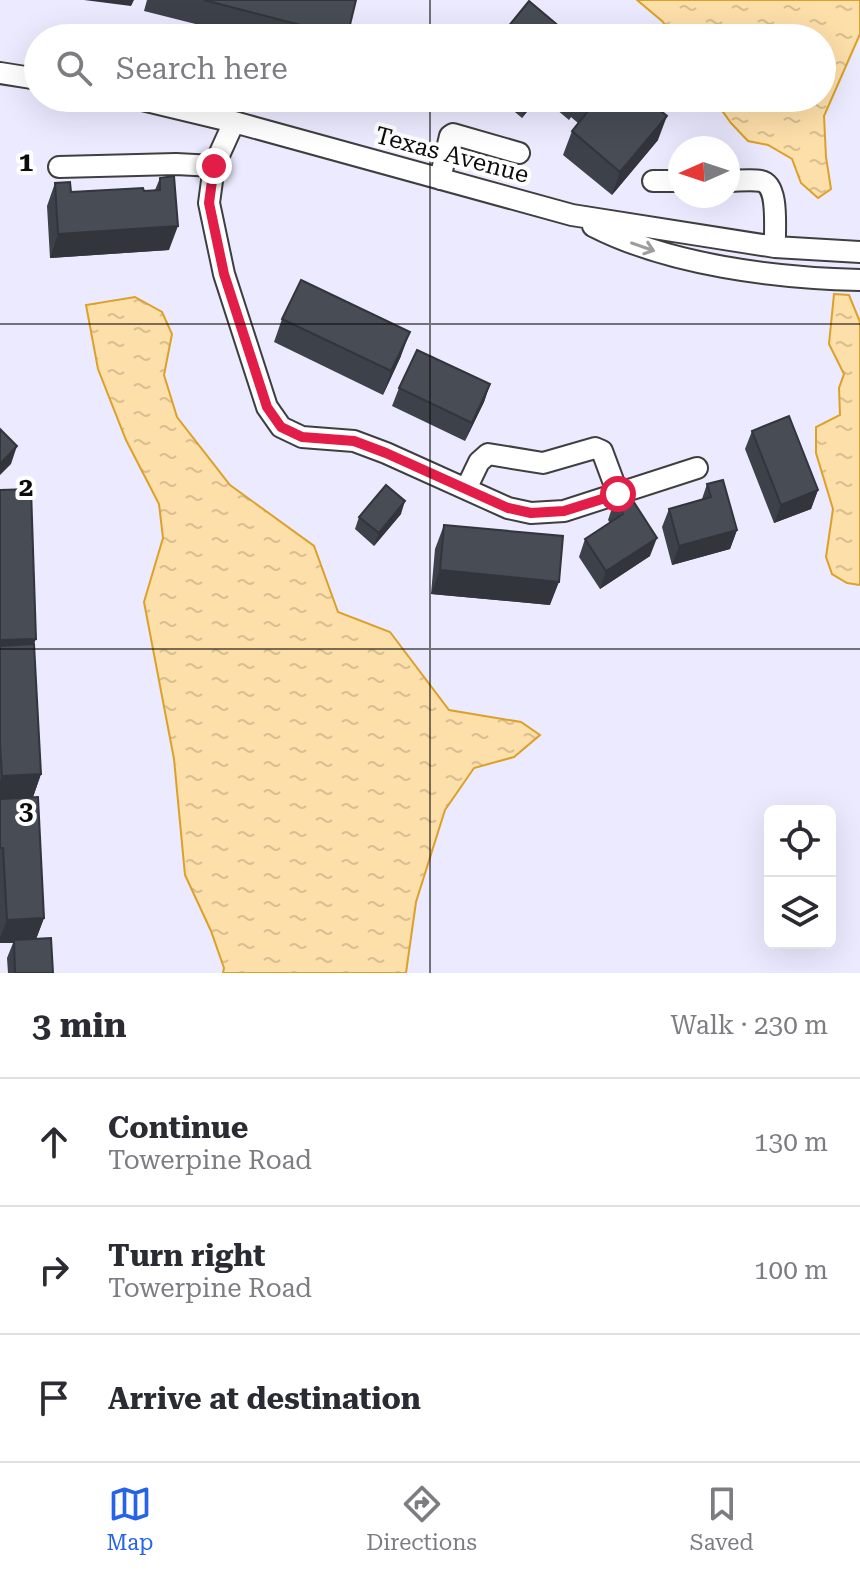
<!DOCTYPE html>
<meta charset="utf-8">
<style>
:root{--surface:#fff;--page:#f2f2f3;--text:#2b2b33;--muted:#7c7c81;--line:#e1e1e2;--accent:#2563eb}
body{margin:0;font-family:"Roboto Serif",serif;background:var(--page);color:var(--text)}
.controls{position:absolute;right:24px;bottom:24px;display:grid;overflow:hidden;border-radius:12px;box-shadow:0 8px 32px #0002}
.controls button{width:72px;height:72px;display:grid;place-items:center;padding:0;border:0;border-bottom:2px solid var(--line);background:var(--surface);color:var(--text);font:40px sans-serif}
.compass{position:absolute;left:668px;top:136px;width:72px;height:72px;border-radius:50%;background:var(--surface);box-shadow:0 8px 32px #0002;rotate:267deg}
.stop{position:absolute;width:24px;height:24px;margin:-18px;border:6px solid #e11d48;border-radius:50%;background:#fff}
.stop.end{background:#e11d48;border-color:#fff;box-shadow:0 2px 8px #0008}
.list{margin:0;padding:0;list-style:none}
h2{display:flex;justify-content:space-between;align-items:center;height:104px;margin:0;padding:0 32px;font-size:34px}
h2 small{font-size:26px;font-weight:400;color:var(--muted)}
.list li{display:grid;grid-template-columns:52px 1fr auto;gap:24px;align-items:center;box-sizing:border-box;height:128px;padding:0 32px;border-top:2px solid var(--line)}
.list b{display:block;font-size:30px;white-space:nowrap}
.list p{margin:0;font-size:26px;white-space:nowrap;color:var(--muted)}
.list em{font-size:26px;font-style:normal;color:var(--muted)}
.icon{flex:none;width:44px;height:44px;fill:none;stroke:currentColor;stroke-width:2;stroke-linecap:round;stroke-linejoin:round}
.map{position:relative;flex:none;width:860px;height:973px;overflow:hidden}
.search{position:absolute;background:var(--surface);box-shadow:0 8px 32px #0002;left:24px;right:24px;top:24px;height:88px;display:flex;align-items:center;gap:20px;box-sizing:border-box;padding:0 28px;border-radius:44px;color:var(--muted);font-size:30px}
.sheet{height:488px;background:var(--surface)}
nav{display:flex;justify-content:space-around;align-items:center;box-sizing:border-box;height:112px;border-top:2px solid var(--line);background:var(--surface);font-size:22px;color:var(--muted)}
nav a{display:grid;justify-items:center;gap:4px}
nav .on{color:var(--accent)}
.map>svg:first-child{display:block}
.water{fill:url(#water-ripples);stroke:#dba128;stroke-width:2}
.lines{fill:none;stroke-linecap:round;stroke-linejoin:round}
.minor-casing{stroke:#3f3f3f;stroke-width:24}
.minor{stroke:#fff;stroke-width:20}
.wall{fill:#3d4149}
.shaded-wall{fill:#32353c}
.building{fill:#474c55;stroke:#32353c;stroke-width:2}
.oneway{stroke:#9e9e9e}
.route{stroke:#e11d48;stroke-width:10}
.grid{fill:none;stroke:#0c0c0c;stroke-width:2;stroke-opacity:0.55}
.labels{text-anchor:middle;stroke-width:8;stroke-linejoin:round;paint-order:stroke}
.street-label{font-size:24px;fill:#0c0c0c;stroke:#fff}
.grid-label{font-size:26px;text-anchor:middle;font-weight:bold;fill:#0c0c0c;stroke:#fff;stroke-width:8;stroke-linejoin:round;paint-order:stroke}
</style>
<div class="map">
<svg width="860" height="973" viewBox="0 0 860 973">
<defs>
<pattern id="water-ripples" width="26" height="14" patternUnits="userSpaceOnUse" patternTransform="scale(2)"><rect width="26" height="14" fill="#fddfa9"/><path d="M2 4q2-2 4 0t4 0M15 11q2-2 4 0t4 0" fill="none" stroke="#d8be90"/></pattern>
</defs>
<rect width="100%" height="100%" fill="#eceaff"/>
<path class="water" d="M637 0H860V34L824 116 826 157 831 189 818 198 801 183 792 159 768 145 748 141 731 123 713 98H822V38H675L662 21Z
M834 294 849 295 860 322V585L847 583 832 574 826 557 833 509 816 453V427L840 415 839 388 844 374 829 344Z
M135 297 162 312 172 334 164 375 177 417 230 485 314 546 338 612 390 632 449 710 521 722 540 735 514 757 474 768 445 810 416 902 406 973H223L224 968 211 931 185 875 174 759 144 602 163 538 159 504 126 440 98 369 86 305Z"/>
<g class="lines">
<defs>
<path id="minor" d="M0 73 38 79
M134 98 234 122 572 215 775 247 860 252
M214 166 209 203 224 274 267 407 281 427 302 437 354 441 386 453 508 508 531 513 564 511 697 468
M59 167 176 164 214 166 234 122
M440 179 450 136 453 134 519 153
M653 181H680
M728 181C738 181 751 179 761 181 780 185 774 231 775 247
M593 226C669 265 775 278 860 280
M466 489 479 462 488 454 543 463 595 448 602 451 618 494"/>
</defs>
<use href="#minor" class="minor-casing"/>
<use href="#minor" class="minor"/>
</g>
<path class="wall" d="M147 0H356L346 38H251L144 11Z
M498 98H538L522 118Z
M543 98H645L658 140 612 195 563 155 572 131 578 123 571 117 569 120Z
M160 178 169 250 50 258 47 206 55 183 71 192 144 191 155 190Z
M282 319 401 356 383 395 274 342Z
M490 384 484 402 465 441 392 406 399 388Z
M752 431 818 490 811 509 774 523 745 449Z
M707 484 737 530 730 549 672 565 662 527 669 509 702 499Z
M0 490 33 644 41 774 33 797 44 918 36 939 53 973H8L7 958 13 943H0Z
M614 502 650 556 600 589 579 557 585 539 610 523 608 520Z
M401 514 374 546 355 529 359 517Z
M444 525 550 605 431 594 435 549Z"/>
<path class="shaded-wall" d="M84 0H134L131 6Z
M529 98H538L522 118Z
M577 98H578L569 120Z
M667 116 658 140 612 195 620 172Z
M178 226 169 250 50 258 58 234Z
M410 332 401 356 383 395 391 371Z
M490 384 484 402 465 441 472 423Z
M17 446 11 464 0 475V464Z
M818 490 811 509 774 523 781 505Z
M405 501 401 514 374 546 379 533Z
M737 530 730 549 672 565 679 546Z
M657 538 650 556 600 589 606 571Z
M440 570 559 582 550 605 431 594Z
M36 639 27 662 0 663V640Z
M41 774 33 797 0 799V781L2 776Z
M44 918 35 942 0 943V938L7 920Z"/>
<path class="building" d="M204 0H356L347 37Z
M529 1 573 38H499Z
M584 98H645L667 116 620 172 572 131 593 105Z
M174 176 178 226 58 234 55 183 70 182 71 192 143 188 144 191 160 190V178Z
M301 280 410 332 391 371 282 319Z
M417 350 490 384 472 423 399 388Z
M789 416 818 490 781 505 752 431Z
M0 429 17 446 0 464Z
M723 480 737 530 679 546 669 509 711 497 707 484Z
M386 485 405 501 379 533 359 517Z
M31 489 36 639 0 640V490Z
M628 493 657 538 606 571 585 539 623 514 614 502Z
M444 525 563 536 559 582 440 570Z
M34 644 41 774 2 776 0 743V646Z
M38 797 44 918 7 920 3 848H0V799Z
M51 938 53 973H15L14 940Z"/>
<defs><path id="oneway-shaft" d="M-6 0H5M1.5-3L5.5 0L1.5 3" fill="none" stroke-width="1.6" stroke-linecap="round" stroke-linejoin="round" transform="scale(2)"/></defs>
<use class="oneway" href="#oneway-shaft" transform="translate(643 247) rotate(19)"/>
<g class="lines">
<path class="route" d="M214 166 209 203 224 274 267 407 281 427 302 437 354 441 386 453 508 508 531 513 564 511 618 494"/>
</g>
<path class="grid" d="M430 0V38M430 98V973M0 324H860M0 649H860"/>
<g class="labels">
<g class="street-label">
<text transform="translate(452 155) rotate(15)" y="8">Texas Avenue</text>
</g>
</g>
<g class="grid-label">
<text x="26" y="171">1</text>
<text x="26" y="496">2</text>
<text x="26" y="820">3</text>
</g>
</svg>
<div class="controls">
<button><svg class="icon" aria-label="locate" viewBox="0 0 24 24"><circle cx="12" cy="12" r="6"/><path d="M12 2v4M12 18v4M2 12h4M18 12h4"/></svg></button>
<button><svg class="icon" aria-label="layers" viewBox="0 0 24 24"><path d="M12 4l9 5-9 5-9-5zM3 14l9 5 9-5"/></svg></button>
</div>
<svg class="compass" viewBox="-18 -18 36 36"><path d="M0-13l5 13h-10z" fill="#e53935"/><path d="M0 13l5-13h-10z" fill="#7c7c81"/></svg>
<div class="stop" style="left:618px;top:494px"></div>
<div class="stop end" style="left:214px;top:166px"></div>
<div class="search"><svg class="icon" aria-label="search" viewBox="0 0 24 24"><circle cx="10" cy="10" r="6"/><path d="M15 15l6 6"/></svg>Search here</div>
</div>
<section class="sheet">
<h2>3 min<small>Walk · 230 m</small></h2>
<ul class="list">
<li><svg class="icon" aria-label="ahead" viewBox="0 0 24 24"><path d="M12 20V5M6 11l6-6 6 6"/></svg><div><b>Continue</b><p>Towerpine Road</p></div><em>130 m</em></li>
<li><svg class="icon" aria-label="right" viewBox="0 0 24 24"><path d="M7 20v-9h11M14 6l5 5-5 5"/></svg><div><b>Turn right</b><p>Towerpine Road</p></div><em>100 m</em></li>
<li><svg class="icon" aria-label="arrive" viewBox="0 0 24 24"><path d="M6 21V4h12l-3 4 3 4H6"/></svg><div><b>Arrive at destination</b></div></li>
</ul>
</section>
<nav>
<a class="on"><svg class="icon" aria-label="map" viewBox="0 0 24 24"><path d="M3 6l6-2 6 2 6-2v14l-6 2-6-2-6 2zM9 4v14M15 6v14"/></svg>Map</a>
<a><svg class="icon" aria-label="directions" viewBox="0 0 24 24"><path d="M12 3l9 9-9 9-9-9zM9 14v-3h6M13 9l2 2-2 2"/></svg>Directions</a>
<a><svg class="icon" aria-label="saved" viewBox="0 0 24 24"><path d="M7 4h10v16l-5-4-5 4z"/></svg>Saved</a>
</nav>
